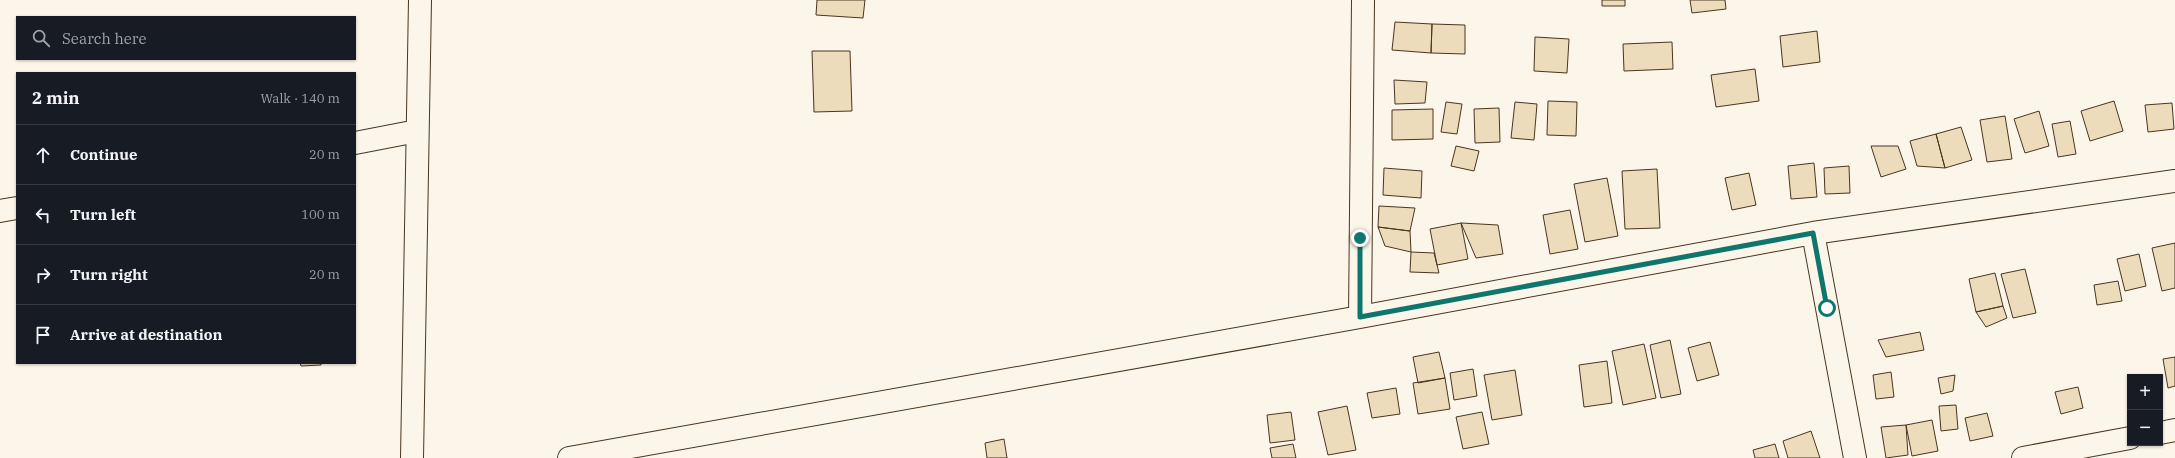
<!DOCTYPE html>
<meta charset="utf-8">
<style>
:root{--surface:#171b24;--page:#20242c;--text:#f1f3f6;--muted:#9ea1a6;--line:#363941}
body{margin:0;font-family:"IBM Plex Serif",serif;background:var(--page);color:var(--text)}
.controls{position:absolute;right:12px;bottom:12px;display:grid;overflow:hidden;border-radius:0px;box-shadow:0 1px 3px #0004}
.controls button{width:36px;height:36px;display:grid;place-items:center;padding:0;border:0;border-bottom:1px solid var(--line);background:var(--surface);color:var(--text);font:20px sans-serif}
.stop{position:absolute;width:12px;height:12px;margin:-9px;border:3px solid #0f766e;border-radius:50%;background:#fff}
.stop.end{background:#0f766e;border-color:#fff;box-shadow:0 1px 4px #0008}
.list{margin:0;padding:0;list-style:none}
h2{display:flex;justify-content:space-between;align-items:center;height:52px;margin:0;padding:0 16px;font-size:17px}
h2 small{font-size:13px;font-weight:400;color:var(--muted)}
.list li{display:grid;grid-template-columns:26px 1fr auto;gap:12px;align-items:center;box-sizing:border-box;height:60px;padding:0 16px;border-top:1px solid var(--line)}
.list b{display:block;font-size:15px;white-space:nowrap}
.list em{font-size:13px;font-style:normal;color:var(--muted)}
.icon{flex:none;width:22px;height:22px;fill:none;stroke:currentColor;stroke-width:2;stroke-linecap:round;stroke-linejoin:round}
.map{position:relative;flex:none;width:2175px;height:458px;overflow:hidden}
.search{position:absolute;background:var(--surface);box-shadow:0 1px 3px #0004;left:16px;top:16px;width:340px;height:44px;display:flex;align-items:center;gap:10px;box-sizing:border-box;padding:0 14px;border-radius:0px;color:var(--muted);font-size:15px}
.panel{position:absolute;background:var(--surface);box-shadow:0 1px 3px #0004;left:16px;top:72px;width:340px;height:292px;border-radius:0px}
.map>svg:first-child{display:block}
.building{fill:#ecdcbc;stroke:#4a3520}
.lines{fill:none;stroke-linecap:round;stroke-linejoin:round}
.minor-casing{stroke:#4a3520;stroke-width:24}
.minor{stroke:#fbf6e9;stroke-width:22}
.route{stroke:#0f766e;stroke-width:5}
</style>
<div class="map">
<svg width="2175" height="458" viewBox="0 0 2175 458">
<rect width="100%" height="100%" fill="#fbf6e9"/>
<path class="building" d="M817 0H865L863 18 816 15Z
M1602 0H1625V6H1602Z
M1690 0H1725L1726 9 1692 13Z
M1395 22 1432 24 1431 53 1392 50Z
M1432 24 1465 25V54L1431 53Z
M1817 31 1820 62 1783 67 1780 36Z
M1535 37 1569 39 1567 73 1534 71Z
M1672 42 1673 69 1624 71 1623 44Z
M812 51H850L852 111 814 112Z
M1755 69 1759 101 1716 107 1711 75Z
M1394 80 1427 82 1425 103 1395 104Z
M1548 101 1577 102 1576 136 1547 135Z
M2114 101 2123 131 2090 141 2081 111Z
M1446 102 1462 104 1457 134 1441 132Z
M1515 102 1537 104 1534 140 1511 138Z
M2172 103 2174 129 2148 132 2145 105Z
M1499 108 1500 142 1475 143 1474 109Z
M1433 109V139L1392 140V110Z
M2039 111 2049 146 2025 153 2014 119Z
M2005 116 2012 159 1987 162 1980 120Z
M2070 121 2076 154 2058 157 2052 124Z
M1961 127 1972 160 1945 168 1936 134Z
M1936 134 1945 168 1917 166 1910 141Z
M1456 146 1479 151 1474 171 1451 166Z
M1871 146H1898L1906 169 1881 177Z
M1814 163 1817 197 1791 199 1788 166Z
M1849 166 1850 193 1825 194 1824 168Z
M1384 168 1422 171 1421 198 1383 195Z
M1657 169 1660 228 1625 229 1622 171Z
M1749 173 1756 205 1732 210 1725 178Z
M1607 178 1618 236 1585 242 1574 184Z
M1379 206 1415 208 1410 231 1378 227Z
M1570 210 1578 249 1550 254 1543 215Z
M1461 223 1468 259 1437 265 1430 229Z
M1461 223 1498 225 1503 254 1476 258Z
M1378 227 1410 231 1411 252 1385 246Z
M2175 243V288L2162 291 2152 248Z
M1411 252 1434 253 1439 273 1410 272Z
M2139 254 2146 286 2125 291 2117 259Z
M2025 269 2036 313 2013 318 2001 274Z
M1995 273 2003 306 1976 312 1969 279Z
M2118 281 2122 301 2097 305 2094 285Z
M2003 306 2007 318 1986 327 1976 312Z
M1920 332 1924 350 1886 357 1878 340Z
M1670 340 1681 394 1661 398 1650 345Z
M1710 342 1719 375 1697 381 1688 348Z
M1644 344 1656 398 1623 405 1612 351Z
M1439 352 1445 378 1418 383 1413 357Z
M2175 357V386L2168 388 2163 359Z
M1607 361 1612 403 1584 407 1579 365Z
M300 363H321V365L301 366Z
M1473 369 1477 396 1454 400 1450 373Z
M1515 370 1522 415 1492 420 1484 375Z
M1891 372 1894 397 1876 399 1873 375Z
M1955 375 1953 391 1941 394 1938 378Z
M1445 378 1450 409 1418 414 1413 383Z
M2078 387 2083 408 2061 414 2055 392Z
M1396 388 1400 414 1372 418 1367 393Z
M1956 405 1958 429 1941 431 1939 406Z
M1347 406 1356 450 1328 455 1318 412Z
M1291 412 1295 440 1270 443 1267 415Z
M1482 412 1489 444 1463 449 1456 417Z
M1987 413 1993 436 1970 441 1965 418Z
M1932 420 1938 451 1912 456 1906 425Z
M1906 425 1908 455 1886 458 1881 427Z
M1811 431 1820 458H1788L1783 441Z
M1004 439 1007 458H987L985 443Z
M1293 444 1296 458H1272L1270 448Z
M1775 444 1779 458H1755L1753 450Z"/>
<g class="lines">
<defs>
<path id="minor" d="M355 143 417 131
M0 211 17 208
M1813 233 1855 458
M1360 317 1363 0
M2160 433 2175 430
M412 458 420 0
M569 458 1360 317 1813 233 2175 181
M2023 458 2130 438"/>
</defs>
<use href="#minor" class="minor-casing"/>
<use href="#minor" class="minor"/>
</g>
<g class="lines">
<path class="route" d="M1360 238V317L1813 233 1827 308"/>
</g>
</svg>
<div class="controls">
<button>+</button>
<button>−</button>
</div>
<div class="stop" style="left:1827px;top:308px"></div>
<div class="stop end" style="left:1360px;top:238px"></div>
<div class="search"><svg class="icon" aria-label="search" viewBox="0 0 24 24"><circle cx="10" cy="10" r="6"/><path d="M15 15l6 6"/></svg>Search here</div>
<section class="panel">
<h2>2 min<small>Walk · 140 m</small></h2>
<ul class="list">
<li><svg class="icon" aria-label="ahead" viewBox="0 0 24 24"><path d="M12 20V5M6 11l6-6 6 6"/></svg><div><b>Continue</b></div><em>20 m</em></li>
<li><svg class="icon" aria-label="left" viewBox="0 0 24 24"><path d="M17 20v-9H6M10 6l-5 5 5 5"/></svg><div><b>Turn left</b></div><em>100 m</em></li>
<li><svg class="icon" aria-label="right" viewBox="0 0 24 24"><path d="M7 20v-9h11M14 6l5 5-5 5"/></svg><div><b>Turn right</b></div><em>20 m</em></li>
<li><svg class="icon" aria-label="arrive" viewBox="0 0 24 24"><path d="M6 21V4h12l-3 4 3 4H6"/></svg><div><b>Arrive at destination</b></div></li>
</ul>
</section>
</div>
